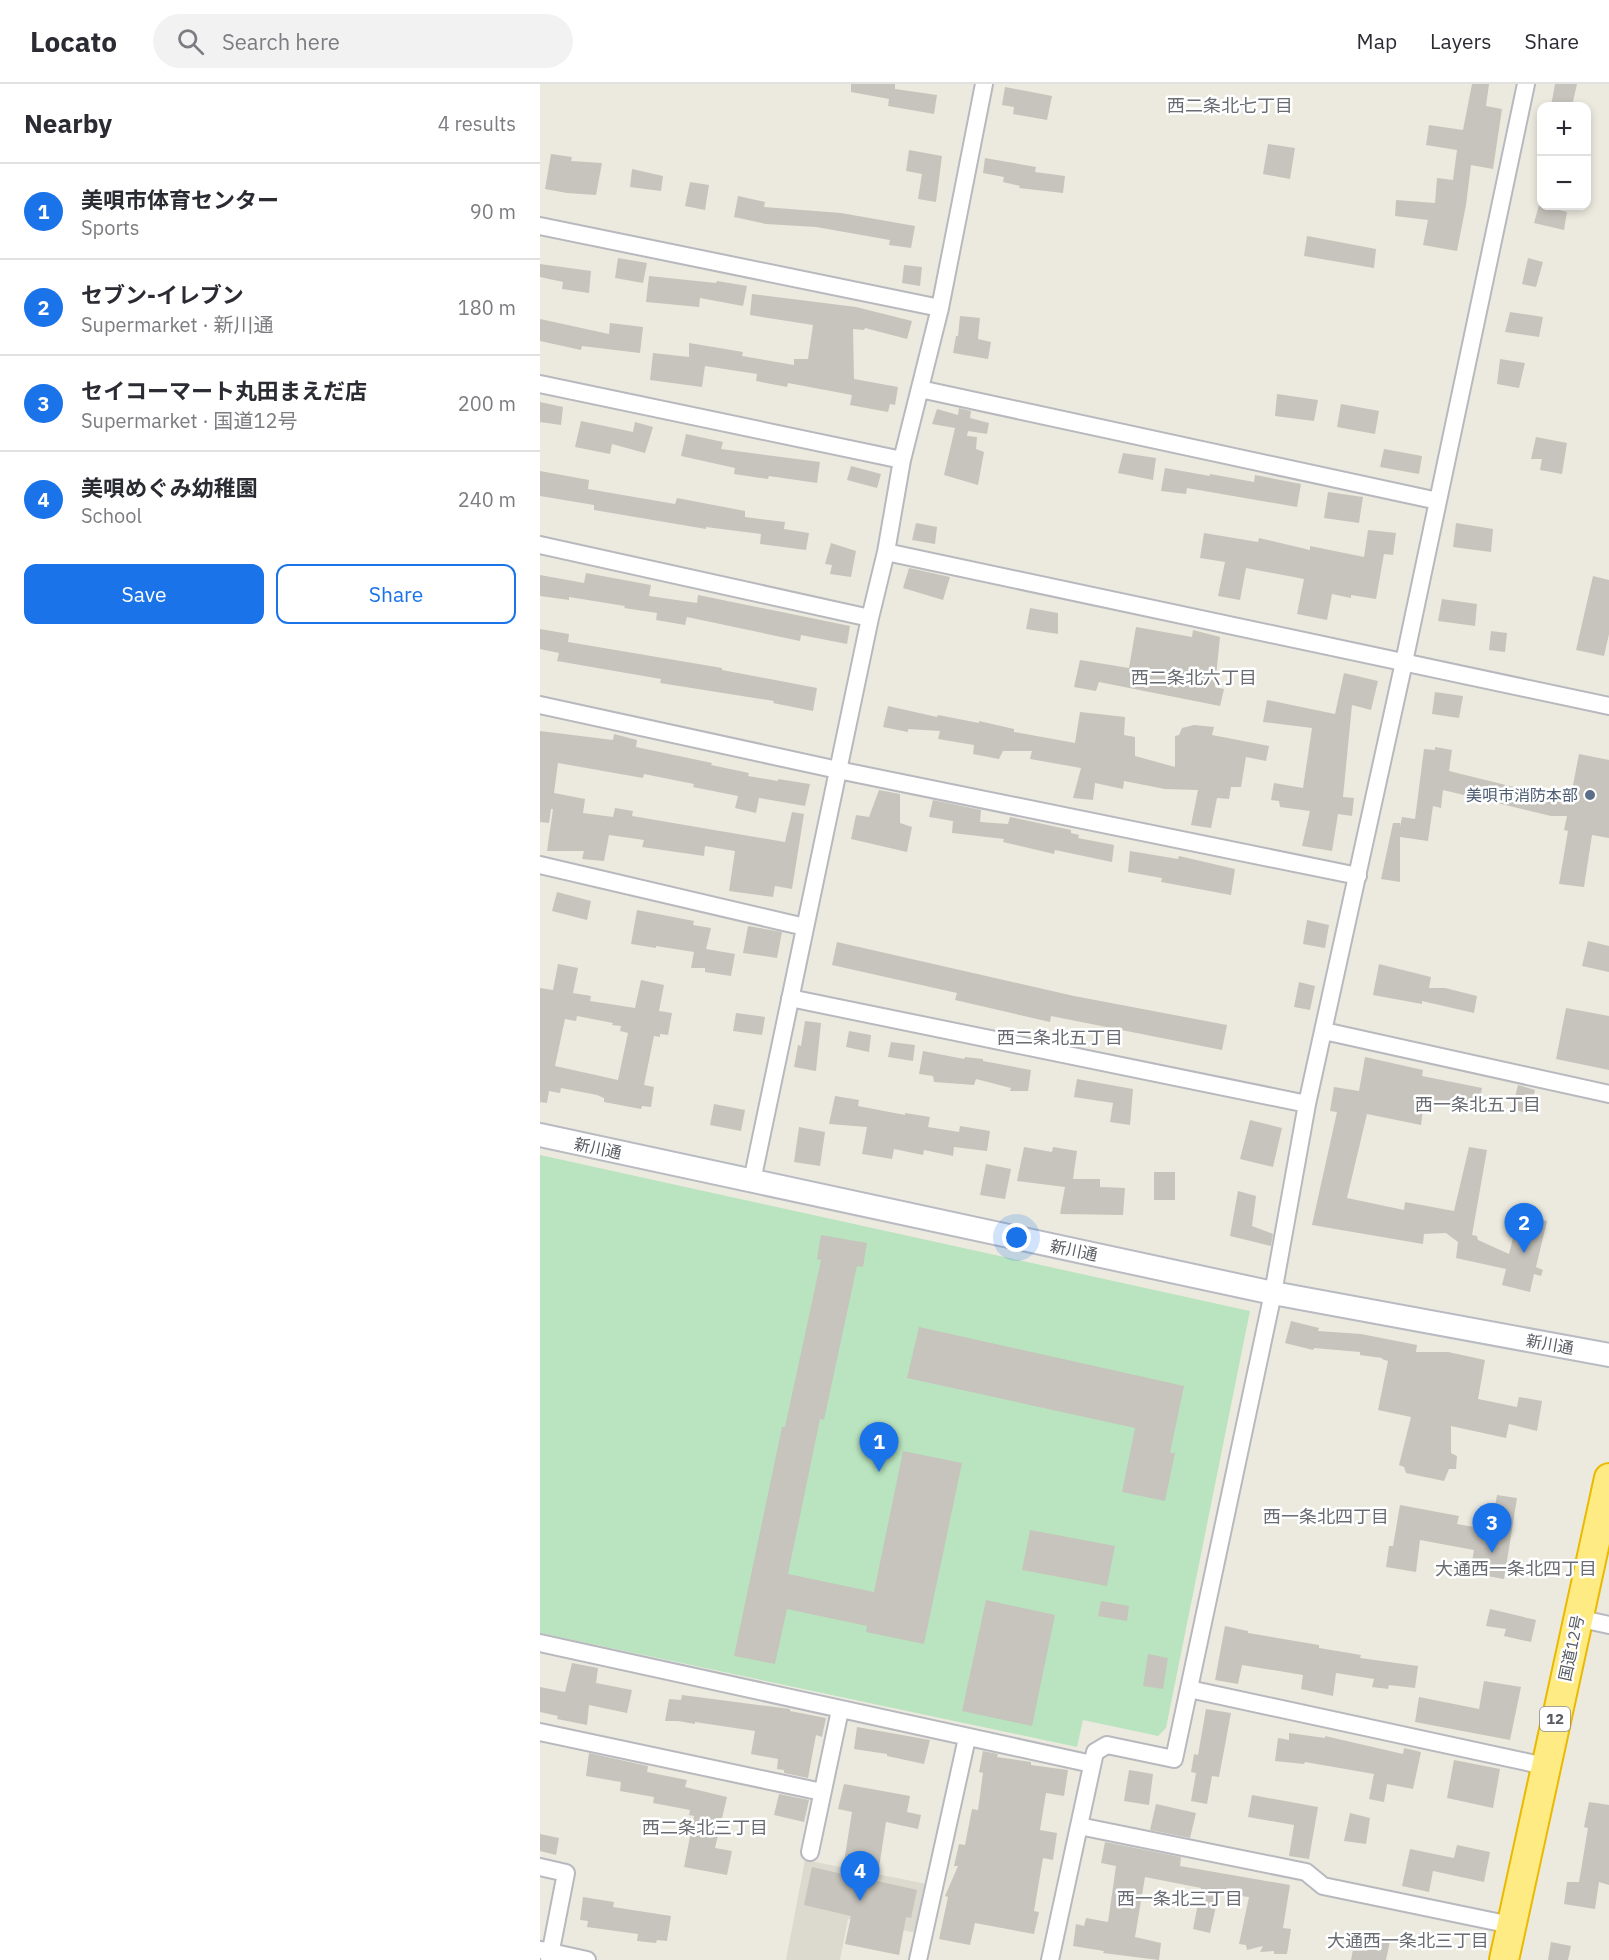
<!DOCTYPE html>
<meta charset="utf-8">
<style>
:root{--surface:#fff;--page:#f2f2f3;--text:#2b2b33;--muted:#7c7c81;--line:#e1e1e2;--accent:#1a73e8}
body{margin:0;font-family:"IBM Plex Sans","Noto Sans JP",sans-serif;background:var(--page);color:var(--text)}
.controls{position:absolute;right:18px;top:18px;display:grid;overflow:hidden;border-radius:12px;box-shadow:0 3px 9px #0003}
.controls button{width:54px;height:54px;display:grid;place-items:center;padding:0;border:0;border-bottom:2px solid var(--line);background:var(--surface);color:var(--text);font:30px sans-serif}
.you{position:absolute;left:477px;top:1154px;width:21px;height:21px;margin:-15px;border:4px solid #fff;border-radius:50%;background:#1a73e8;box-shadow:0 0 0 9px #1a73e833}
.badge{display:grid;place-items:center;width:39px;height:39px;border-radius:50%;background:var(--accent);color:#fff;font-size:20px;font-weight:700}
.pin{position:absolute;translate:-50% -50px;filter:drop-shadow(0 2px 3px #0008)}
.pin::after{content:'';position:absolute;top:32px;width:21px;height:18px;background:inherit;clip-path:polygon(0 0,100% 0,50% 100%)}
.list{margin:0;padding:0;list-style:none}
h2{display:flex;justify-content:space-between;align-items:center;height:78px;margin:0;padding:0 24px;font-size:26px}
h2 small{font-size:20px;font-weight:400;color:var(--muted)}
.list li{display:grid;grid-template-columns:39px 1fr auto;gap:18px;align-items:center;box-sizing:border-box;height:96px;padding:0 24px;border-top:2px solid var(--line)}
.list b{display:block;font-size:22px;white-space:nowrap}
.list p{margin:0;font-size:20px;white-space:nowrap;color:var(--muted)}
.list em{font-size:20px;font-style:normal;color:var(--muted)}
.actions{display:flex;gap:12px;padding:18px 24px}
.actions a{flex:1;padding:14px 0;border:2px solid var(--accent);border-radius:12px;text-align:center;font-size:21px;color:var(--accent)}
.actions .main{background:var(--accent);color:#fff}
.icon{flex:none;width:33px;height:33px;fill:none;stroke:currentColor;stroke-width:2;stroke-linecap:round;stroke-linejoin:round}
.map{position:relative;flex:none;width:1069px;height:1876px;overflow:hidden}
header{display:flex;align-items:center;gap:36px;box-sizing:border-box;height:84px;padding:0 30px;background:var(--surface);border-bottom:2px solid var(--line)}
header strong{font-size:28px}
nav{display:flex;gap:33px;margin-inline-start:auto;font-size:21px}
.search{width:420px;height:54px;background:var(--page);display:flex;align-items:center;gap:15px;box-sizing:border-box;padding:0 21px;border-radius:33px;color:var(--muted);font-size:22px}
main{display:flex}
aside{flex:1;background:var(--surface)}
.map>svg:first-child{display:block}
.education{fill:#dcd9ce}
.green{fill:#bae4bf}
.building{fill:#c6c4bc;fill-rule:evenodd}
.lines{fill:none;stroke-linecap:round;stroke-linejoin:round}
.street-casing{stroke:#b7b9bf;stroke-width:20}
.secondary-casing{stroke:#b8bbc2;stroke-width:26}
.highway-casing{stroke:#ebb900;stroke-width:32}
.street{stroke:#fff;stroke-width:16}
.secondary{stroke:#fff;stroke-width:22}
.highway{stroke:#feeb84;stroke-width:28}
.service-dot{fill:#5c6f8a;stroke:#fff;stroke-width:2}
.labels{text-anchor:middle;stroke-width:5;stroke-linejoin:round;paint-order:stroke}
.shield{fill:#fff;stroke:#8a8c90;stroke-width:1.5}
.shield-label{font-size:15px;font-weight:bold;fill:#585b61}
.service-label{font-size:16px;fill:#4e5e75;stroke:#fff;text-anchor:end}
.street-label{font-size:16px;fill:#585b61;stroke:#fff}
.neighbourhood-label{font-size:18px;fill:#696d73;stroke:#fff}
</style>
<header>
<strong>Locato</strong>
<div class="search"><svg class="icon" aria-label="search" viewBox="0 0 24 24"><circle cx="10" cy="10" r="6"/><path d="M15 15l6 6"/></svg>Search here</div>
<nav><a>Map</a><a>Layers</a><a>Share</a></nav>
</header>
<main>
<aside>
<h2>Nearby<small>4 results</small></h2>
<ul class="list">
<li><span class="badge">1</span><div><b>美唄市体育センター</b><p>Sports</p></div><em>90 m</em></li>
<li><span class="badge">2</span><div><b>セブン-イレブン</b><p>Supermarket · 新川通</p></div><em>180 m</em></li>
<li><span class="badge">3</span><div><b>セイコーマート丸田まえだ店</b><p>Supermarket · 国道12号</p></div><em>200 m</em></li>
<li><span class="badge">4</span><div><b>美唄めぐみ幼稚園</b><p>School</p></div><em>240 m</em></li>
</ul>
<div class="actions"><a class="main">Save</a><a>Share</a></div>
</aside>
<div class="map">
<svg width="1069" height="1876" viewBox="0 0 1069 1876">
<rect width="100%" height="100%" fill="#eceadf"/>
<path class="education" d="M265 1776 387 1800 377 1849 308 1835 300 1876H246Z"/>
<path class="green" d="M0 1071 710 1227 626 1644 618 1652 543 1636 537 1663 0 1549Z"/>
<path class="building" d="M311 0H355V5L397 11 394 30 348 22 349 15 311 8Z
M932 0H949L946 22 962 25 953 85 931 81 926 121 917 167 883 161 888 136 855 132 856 116 895 119 897 94 913 96 917 66 886 61 889 41 923 46Z
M1015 0H1037L1032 22H1011Z
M465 3 512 12 507 36 473 30 474 23 462 21Z
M728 60 755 64 750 95 723 90Z
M369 66 402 72 396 118 378 115 382 90 366 87Z
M11 70 32 73 31 77 62 79 56 111 27 109 5 105Z
M445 74 496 83 495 88 525 92 523 109 479 104 480 102 463 98 464 93 443 89Z
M92 85 123 92 121 107 90 103Z
M150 98 169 101 165 126 145 122Z
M198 112 225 118 224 123 301 129 375 142 371 164 349 161 350 156 276 143 226 140 194 133Z
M999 121 1027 128 1024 146 994 139Z
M767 152 836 165 834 184 764 172Z
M78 174 107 179 103 199 75 194Z
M988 174 1003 178 996 203 982 200Z
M0 180 51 187 49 209 22 205 23 198 0 193Z
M364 181 382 183 380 202 362 199Z
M109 192 176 199 177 197 207 202 203 222 160 214 159 223 106 218Z
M212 210 316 223 372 237 367 255 325 244 324 246 313 245 314 295 358 303 355 321 350 320 348 328 310 321 312 311 248 299 247 303 216 297 217 290 165 282 162 303 110 296 113 269 149 273V259L203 268 202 272 254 281V275H268L273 241 210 231Z
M970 228 1003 233 999 253 965 248Z
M420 232 440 234 438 255 451 258 448 275 413 269 416 252H418Z
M0 235 69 250 70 239 103 243 100 269 42 262 41 266 0 257Z
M960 275 985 279 979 304 957 300Z
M737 310 778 316 774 337 735 332Z
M0 318 23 323 21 341 0 338Z
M801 320 839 327 835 350 797 343Z
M419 324 431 327 430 334 449 339 447 350 428 347 427 352 437 353 436 365 444 368 438 401 404 391 415 344 392 340 397 325 418 331Z
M41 337 93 348 95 338 113 343 105 369 72 360 70 370 35 363Z
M146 350 183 358 181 365 280 378 277 399 229 392 228 395 194 390 195 384 141 372Z
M996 353 1027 359 1022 390 1000 386 1002 375H991Z
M844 365 882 372 879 390 840 383Z
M583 369 616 374 613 396 578 389Z
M311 382 341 390 337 404 307 396Z
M625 384 670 392V390L714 398 715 391 761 400 757 423 647 404 646 410 621 407Z
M0 387 49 396 48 405 135 420 137 414 205 427V433L245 438 244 445 269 449 266 466 220 460 221 450 166 443V445L54 426V421L0 412Z
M788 408 823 413 819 439 784 434Z
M376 439 397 443 395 460 372 456Z
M916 439 953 445 951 468 913 463Z
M828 446 856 449 853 471 844 470 836 515 811 511V514L792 510 787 536 757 530 764 495 706 484 700 516 678 512 685 478 660 474 664 449 718 458 719 454 770 466V462L824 473Z
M291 459 316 467 311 493 290 490 292 481 285 480Z
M369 484 410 493 403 516 363 504Z
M46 489 111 501 109 512 157 519 158 511 310 542 307 560 261 551 260 557 147 533 145 541 116 536 117 529 84 524 85 522 29 513V516L0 512V491L44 499Z
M1053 492 1069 496V550L1064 572 1036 566Z
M902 515 937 520 935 542 898 537Z
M490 524 518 529V550L486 545Z
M596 543 652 553 653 546 680 553 675 603 684 605 680 622 559 598 556 607 534 603 540 576 589 584Z
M0 545 29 550 28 558 182 584V586L277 604 273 627 233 619 234 617 120 599 121 595 17 577 19 569 0 565Z
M951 547 967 549 965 568 949 566Z
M804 589 838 597 831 626 812 621 803 713 814 714 812 732 798 730 792 767 762 762 770 727 740 723 739 717 731 716 734 699 763 704 772 644 723 638 727 616 795 630Z
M895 608 923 612 919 634 892 630Z
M348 622 397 633 398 631 439 639V637L474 645V648L535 659 540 628 585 633 584 651 595 653V672L635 683V652L639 651 642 644 654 641 674 643 672 651 729 662 726 677 706 673 701 703H691L689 715 677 714 671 744 651 741 658 706 625 705 584 697 583 705 555 699 553 716 533 714 541 684 490 675 492 667H463L459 675 433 670 434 661 398 655 400 647 368 645V648L343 643Z
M0 647 73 656 74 650 97 656 96 663 172 679 171 681 209 689 208 692 238 697V695L270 700 265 722 219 714 216 729 195 724 198 712 153 703 154 700 104 690 103 694 18 679 14 709 45 715 43 729 73 733 75 724 93 727 92 732 245 758 252 728 264 730 252 805 235 802 233 813 189 807 195 767 165 762 164 772 102 763 104 756 69 751 64 777 42 775 44 767H7L13 725H11L9 739 0 738Z
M895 663 912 666 909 687 1030 717 1039 670 1069 676V754L1052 751 1044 803 1019 800 1028 747 1024 746 1027 732H1011L903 706 901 724 893 722 888 757 860 753V798L841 795 853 739H860V743L862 733 875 735 884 665 895 666Z
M339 706 360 710V739L372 743 367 768 311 755 316 731 329 733Z
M393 716 441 726 440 738 468 740 470 733 531 746V749L539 751 538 754 574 761 572 778 515 766 514 770 463 758 464 755 412 749 413 737 389 733Z
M590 767 638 775 639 772 695 785 691 811 621 798 622 794 588 788Z
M17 808 51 817 47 836 12 827Z
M97 826 154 837 153 841 171 844 166 865 195 870 191 892 165 888V884H151L154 868 116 862V864L91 860Z
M767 836 789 841 785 864 763 860Z
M208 842 242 848 237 874 203 869Z
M1048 857 1069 862V888L1042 882Z
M297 858 534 912 687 941 682 966 511 932 510 938 415 916 417 909 292 881Z
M18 880 38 884 33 909 51 912 50 917 95 924 101 896 124 901 119 927 132 929 128 951 120 950V953L114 952 104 1001 114 1003 111 1023 102 1022 101 1025 64 1018V1014L57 1011 21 1004 20 1009 9 1007 7 1019 0 1018V904L13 906ZM37 932 73 939 72 941 81 942 80 947 88 949 78 996 15 982 25 935 36 937Z
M839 880 891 893 889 904H905L937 912 934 929 882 917V920L833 911Z
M759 898 775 902 770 926 754 923Z
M1026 924 1069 932V986L1016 975Z
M196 929 225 933 222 951 193 947Z
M265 937 281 939 276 987 254 983 258 961 261 962Z
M309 947 331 951 329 968 306 963Z
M351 958 375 961 373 977 348 973Z
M383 967 424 975 425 973 443 975V977L491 986 488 1007H470L471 1004 436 995 434 1001 394 998 393 992 379 990Z
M825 973 883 986 882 992 942 1004 938 1027 884 1017 881 1041 827 1030 807 1114 864 1126 865 1118 914 1127 929 1063 947 1066 932 1151 937 1152 938 1156 969 1170 979 1130 1007 1137 996 1183 1003 1186 1001 1192 994 1190 990 1208 962 1201 966 1185 916 1174 918 1158 906 1149 884 1150 883 1160 772 1141 797 1028 790 1027 794 1003 819 1007Z
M537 995 593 1005 590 1041 570 1038 573 1019 534 1013Z
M978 1001 995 1006 989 1030 972 1025Z
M295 1012 319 1016 318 1022 365 1031V1029L390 1033 388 1043 419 1048 420 1042 450 1047 447 1067 414 1063 413 1072 384 1066 383 1071 354 1065 352 1075 322 1070 327 1043 289 1040Z
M174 1020 205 1026 201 1047 170 1041Z
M710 1036 742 1044 733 1083 700 1075Z
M259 1043 285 1048 280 1082 254 1078Z
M484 1063 512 1068 513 1063 537 1067 533 1095H560V1103L585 1104 583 1131 520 1130 525 1103 477 1097Z
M446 1080 471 1085 465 1115 440 1111Z
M614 1088H635V1116H614Z
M698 1107 716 1112 712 1142 733 1150 731 1162 690 1152Z
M281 1151 327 1159 323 1183 317 1182 284 1336 280 1335 248 1490 334 1508 363 1367 422 1379 384 1560 326 1548 327 1542 247 1525 235 1580 194 1572 242 1343H245L281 1176 277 1175Z
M751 1237 779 1244 778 1247 821 1250 877 1261 876 1268H908L945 1276 938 1315 977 1323 979 1313 1002 1317 997 1347 969 1340 966 1354 911 1342V1369L917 1372 916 1385H909L904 1397 866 1389 864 1383 859 1381 871 1333 838 1326 848 1277 842 1275V1274L820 1271V1268L774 1264 773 1266 745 1259Z
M379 1243 644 1302 630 1369H635L625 1417 582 1408 595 1344 367 1294Z
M957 1411 977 1414 964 1495 930 1489 934 1466 880 1456 876 1488 846 1483 849 1462H853L860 1421 919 1432 917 1440 951 1446Z
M490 1446 575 1462 567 1502 482 1486Z
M446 1516 515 1531 492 1642 422 1627Z
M561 1517 589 1522 587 1537 558 1532Z
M950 1525 996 1536 991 1558 964 1552 966 1545 946 1542Z
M685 1542 708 1547V1549L779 1561V1564L821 1571 820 1574 878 1582 875 1604 849 1601 848 1605 832 1603 834 1595 796 1589 793 1612 761 1605 763 1591 702 1581 698 1600 675 1596Z
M608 1570 628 1574 623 1605 603 1602Z
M32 1579 58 1584 56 1599 92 1606 87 1629 49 1621 47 1641 17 1635 18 1632 0 1628V1603L25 1608Z
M944 1597 981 1603 970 1656 875 1638 879 1613 939 1625Z
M142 1611 250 1625V1627L286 1634 282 1653 276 1651 268 1694 244 1689V1686L237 1685 238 1675 211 1670 215 1647 155 1638V1640L138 1637H125L129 1615 141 1616Z
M666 1625 691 1629 679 1693 672 1692 667 1720 651 1717 656 1689 651 1688 654 1670 658 1671Z
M317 1643 390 1656 384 1680 347 1672V1670L314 1665Z
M749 1649 785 1654V1652L863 1670 864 1664 881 1668 873 1705 847 1700 844 1718 829 1715 834 1690 765 1678 764 1680 735 1677 738 1654 749 1656Z
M443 1667 458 1670 457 1673 491 1678V1681L528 1686 524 1712 506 1709 500 1746 517 1749 513 1776 503 1774 494 1827 499 1828 494 1850 435 1839 430 1861 399 1855 408 1813 405 1812 418 1782H414L419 1760 425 1761 432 1725 438 1726 443 1689 439 1688Z
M49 1669 108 1682 107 1688 147 1696 145 1703 187 1713 175 1764 192 1767 187 1791 144 1783 154 1732 149 1731 150 1726 113 1719 114 1713 80 1707 81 1698 46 1692Z
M914 1676 960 1685 953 1724 907 1714Z
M589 1686 613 1690 609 1721 584 1717Z
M304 1700 370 1712 367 1728 381 1731 378 1745 346 1738 337 1797 377 1806 371 1834 366 1833 359 1871 305 1860 311 1832 264 1821 272 1783 302 1790 312 1728 298 1725Z
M239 1710 269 1716 264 1738 234 1731Z
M712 1711 778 1723 769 1775 749 1772 754 1741 708 1733Z
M1049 1718 1069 1721V1801L1059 1798 1055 1825 1024 1820 1027 1798H1039L1048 1744 1044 1743Z
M616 1720 656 1729 650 1754 610 1746Z
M810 1729 830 1734 826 1760 804 1757Z
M0 1750 19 1754 16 1771 0 1767Z
M565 1758 641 1773 640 1782 750 1801 743 1844 751 1845 747 1870H734V1867L720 1868 723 1862 707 1866 706 1861 699 1860 709 1813 679 1809 670 1849 653 1845 661 1804 605 1793 595 1853 621 1859 619 1876 563 1869 564 1867 533 1862 536 1840 544 1842 546 1834 568 1838 576 1782 561 1779Z
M917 1761 950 1768 944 1798 893 1787 889 1808 862 1802 870 1765 914 1774Z
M43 1813 74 1818 73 1823 131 1832 127 1857 117 1856 116 1859 97 1857 98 1850 47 1843 48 1837 40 1836Z
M816 1850 850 1857 846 1876H811Z
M1011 1858 1031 1862 1028 1876H1008Z"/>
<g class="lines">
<defs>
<path id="street" d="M0 142 400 224
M0 300 362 376
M380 305 898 417
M0 461 330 534
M346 468 1069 622
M0 621 298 686 818 792
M0 781 265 843
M250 914 767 1020
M784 947 1069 1010
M212 1097 330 534 346 468 362 376 400 224 444 0
M1037 1534 1069 1541
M0 1559 552 1680
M649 1605 1005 1682
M0 1648 282 1708
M539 1742 766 1788 783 1802 971 1841
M270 1768 300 1626
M0 1783 26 1789 9 1876
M1 1866 47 1876
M378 1876 427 1654
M510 1876 555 1668 567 1661 634 1675 733 1209 767 1020 864 578 986 0"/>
<path id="secondary" d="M0 1051 733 1209 1069 1271"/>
<path id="highway" d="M964 1876 1069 1394"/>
</defs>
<use href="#street" class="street-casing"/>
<use href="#secondary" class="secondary-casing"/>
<use href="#highway" class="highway-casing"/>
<use href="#street" class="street"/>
<use href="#secondary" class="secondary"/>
<use href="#highway" class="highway"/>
</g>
<circle class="service-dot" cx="1050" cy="711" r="6"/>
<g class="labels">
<rect class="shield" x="1000" y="1623" width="30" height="24" rx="4.5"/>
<g class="shield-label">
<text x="1015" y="1640">12</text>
</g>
<g class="service-label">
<text x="1038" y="717">美唄市消防本部</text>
</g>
<g class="street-label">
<text transform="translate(58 1064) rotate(12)" y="6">新川通</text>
<text transform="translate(534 1166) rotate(12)" y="6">新川通</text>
<text transform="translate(1010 1260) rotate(10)" y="6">新川通</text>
<text transform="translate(1031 1564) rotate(-78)" y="6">国道12号</text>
</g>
<g class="neighbourhood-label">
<text x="690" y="28">西二条北七丁目</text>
<text x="654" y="600">西二条北六丁目</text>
<text x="520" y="960">西二条北五丁目</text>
<text x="938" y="1027">西一条北五丁目</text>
<text x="786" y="1439">西一条北四丁目</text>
<text x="976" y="1491">大通西一条北四丁目</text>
<text x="165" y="1750">西二条北三丁目</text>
<text x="640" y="1821">西一条北三丁目</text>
<text x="868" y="1863">大通西一条北三丁目</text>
</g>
</g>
</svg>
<div class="controls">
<button>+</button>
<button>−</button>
</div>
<div class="you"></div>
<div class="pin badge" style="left:339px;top:1388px">1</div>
<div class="pin badge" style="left:984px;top:1169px">2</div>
<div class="pin badge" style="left:952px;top:1469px">3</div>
<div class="pin badge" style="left:320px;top:1817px">4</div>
</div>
</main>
